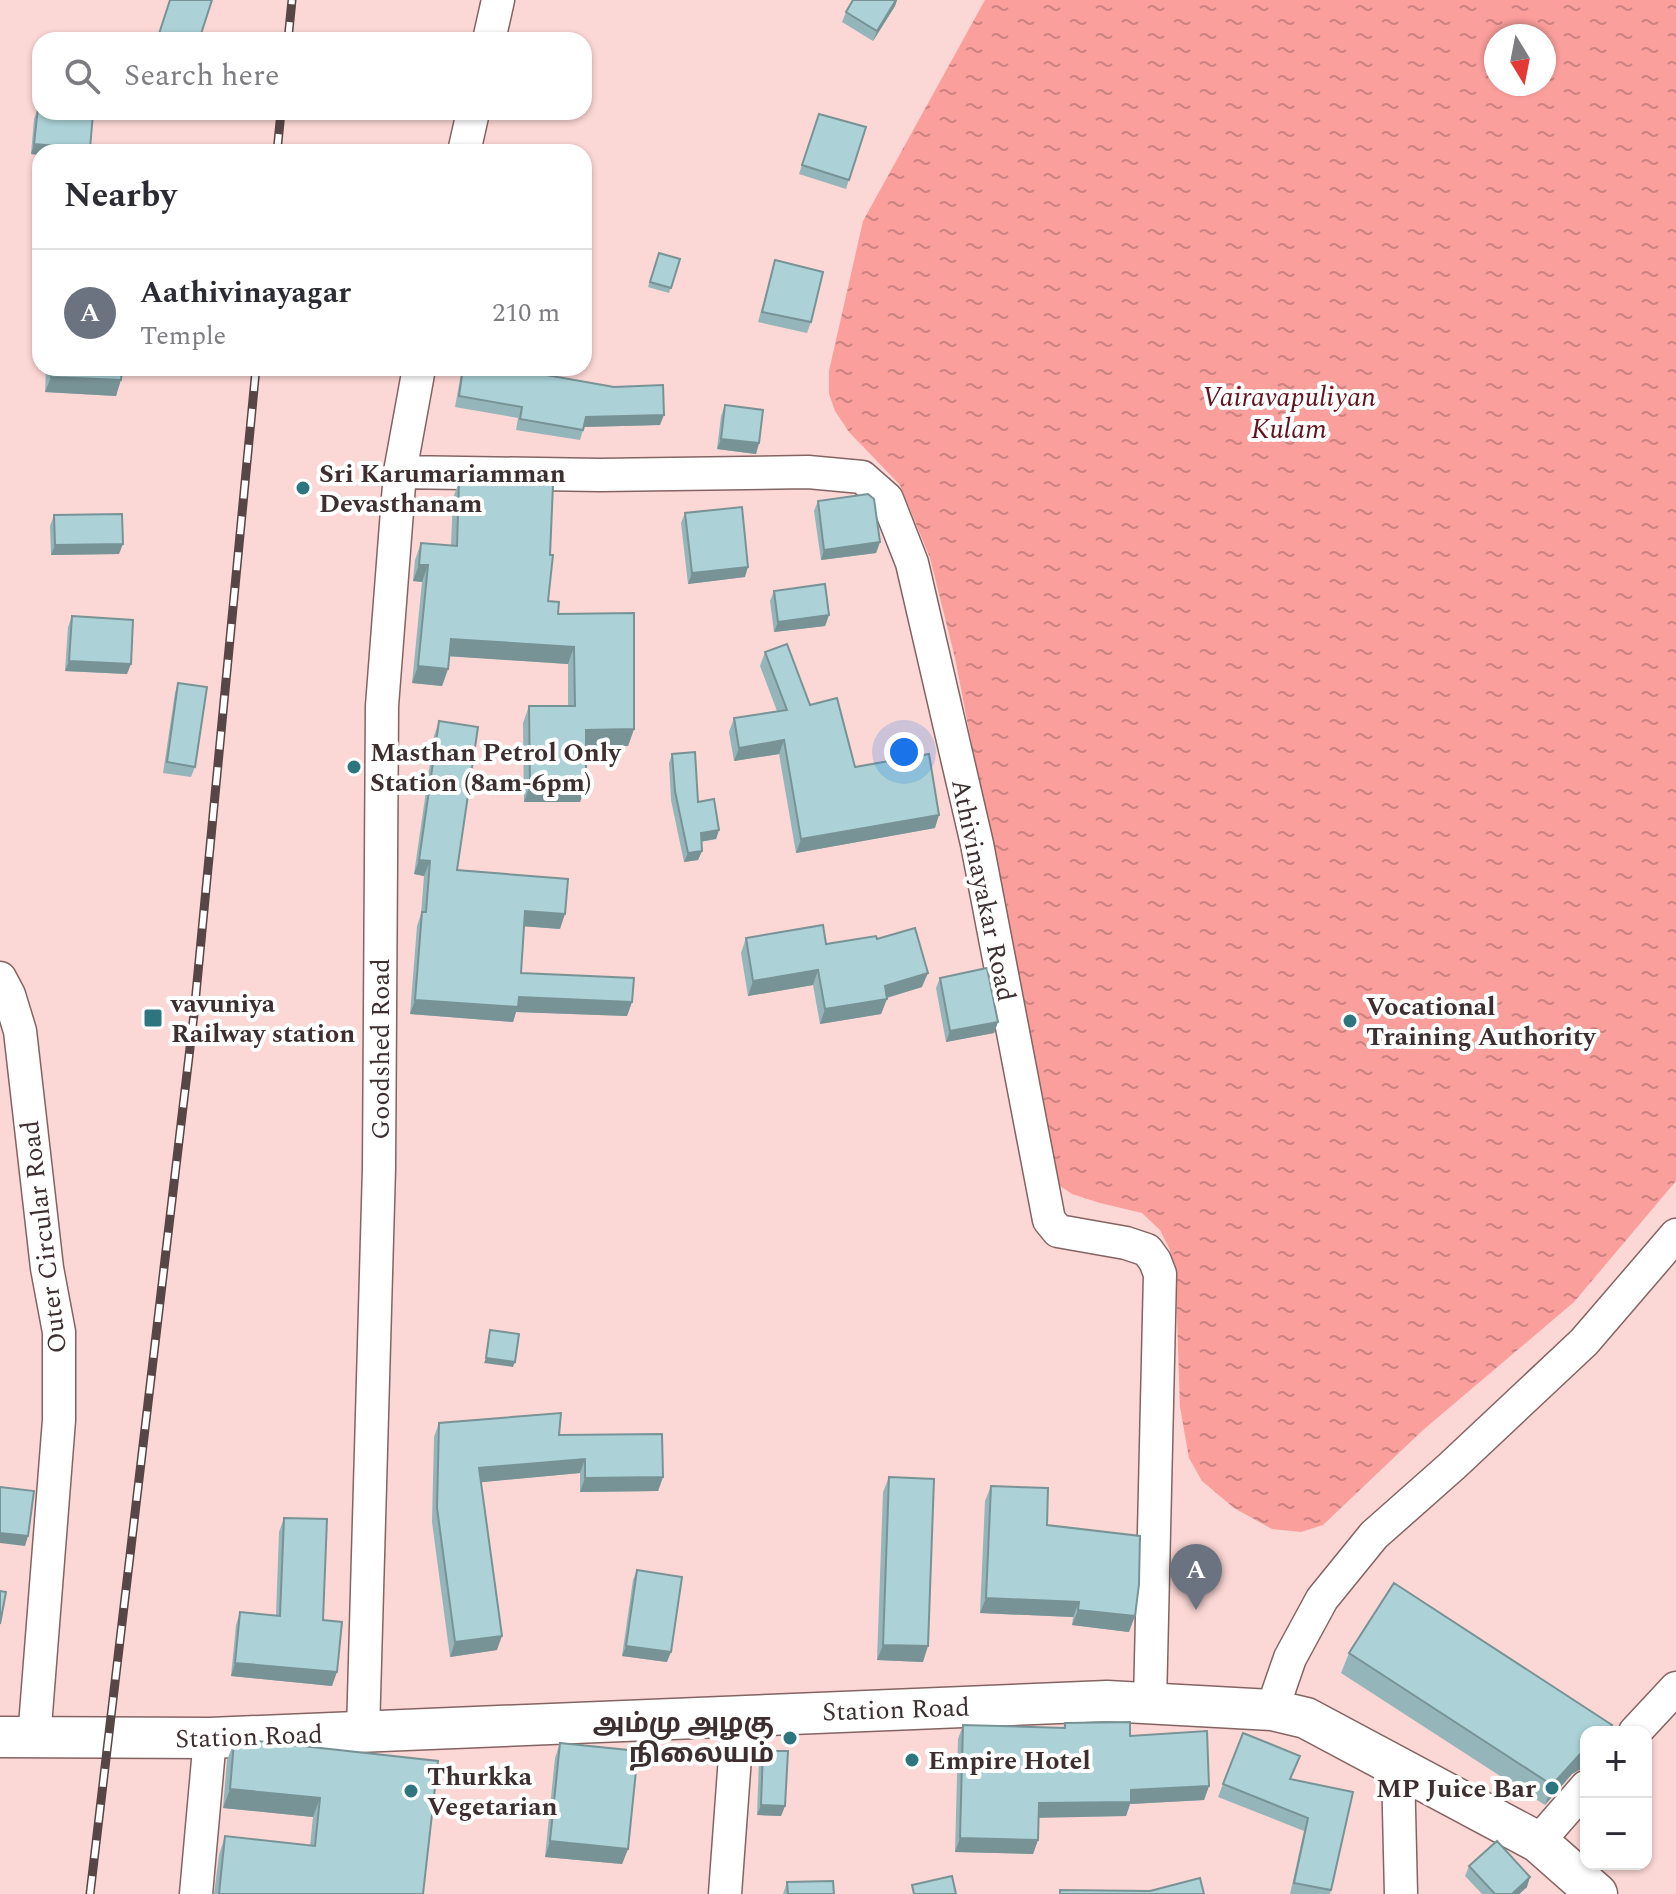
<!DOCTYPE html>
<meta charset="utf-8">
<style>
:root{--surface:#fff;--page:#f2f2f3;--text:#2b2b33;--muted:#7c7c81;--line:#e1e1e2;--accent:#db2777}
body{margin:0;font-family:Spectral,"Noto Sans Tamil",serif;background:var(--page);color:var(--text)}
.controls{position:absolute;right:24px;bottom:24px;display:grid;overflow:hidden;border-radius:16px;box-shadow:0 2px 6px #0004}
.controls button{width:72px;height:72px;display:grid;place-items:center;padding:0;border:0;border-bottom:2px solid var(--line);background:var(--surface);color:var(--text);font:40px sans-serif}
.compass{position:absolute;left:1484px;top:24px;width:72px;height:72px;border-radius:50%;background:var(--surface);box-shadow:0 2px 6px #0004;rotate:170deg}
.you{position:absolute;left:904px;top:752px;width:28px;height:28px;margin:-20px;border:6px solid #fff;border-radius:50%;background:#1a73e8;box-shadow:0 0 0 12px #1a73e833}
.badge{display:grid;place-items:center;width:52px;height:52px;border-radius:50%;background:var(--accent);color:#fff;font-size:26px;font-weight:700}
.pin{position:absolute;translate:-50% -66px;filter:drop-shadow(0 2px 4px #0008)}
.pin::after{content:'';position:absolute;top:42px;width:28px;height:24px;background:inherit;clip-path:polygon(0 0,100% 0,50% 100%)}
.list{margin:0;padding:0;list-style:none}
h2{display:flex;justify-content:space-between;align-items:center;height:104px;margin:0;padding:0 32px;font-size:34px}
h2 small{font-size:26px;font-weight:400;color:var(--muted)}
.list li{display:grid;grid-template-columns:52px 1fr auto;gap:24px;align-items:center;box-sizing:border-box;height:128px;padding:0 32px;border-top:2px solid var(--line)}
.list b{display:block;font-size:30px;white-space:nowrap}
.list p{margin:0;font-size:26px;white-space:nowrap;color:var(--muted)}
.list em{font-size:26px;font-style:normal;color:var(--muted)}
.icon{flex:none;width:44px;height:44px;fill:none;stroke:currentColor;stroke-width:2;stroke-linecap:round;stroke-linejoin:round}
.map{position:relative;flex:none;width:1676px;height:1894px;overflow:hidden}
.search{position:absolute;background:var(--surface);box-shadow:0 2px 6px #0004;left:32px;top:32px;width:560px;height:88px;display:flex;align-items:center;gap:20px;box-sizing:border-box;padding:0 28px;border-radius:24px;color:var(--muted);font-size:30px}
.panel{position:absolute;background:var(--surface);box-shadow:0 2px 6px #0004;left:32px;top:144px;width:560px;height:232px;border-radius:24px}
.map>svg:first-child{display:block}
.water{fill:url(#water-ripples);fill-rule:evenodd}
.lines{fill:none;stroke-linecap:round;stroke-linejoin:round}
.minor-casing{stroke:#836462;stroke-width:35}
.major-casing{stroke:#836462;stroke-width:43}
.minor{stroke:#fff;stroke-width:32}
.major{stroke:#fff;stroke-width:40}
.rail-casing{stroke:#574646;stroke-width:9}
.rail{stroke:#fff;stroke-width:6;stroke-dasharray:18;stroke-linecap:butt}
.wall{fill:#94b5b9}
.shaded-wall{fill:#789396}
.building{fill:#acd2d7;stroke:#789396;stroke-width:2}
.poi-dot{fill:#2d757f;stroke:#fff;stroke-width:3}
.labels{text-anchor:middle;stroke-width:8;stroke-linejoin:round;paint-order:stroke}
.poi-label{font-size:26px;font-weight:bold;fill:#3d2f2f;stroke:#fff;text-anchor:start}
.street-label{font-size:26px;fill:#3d2f2f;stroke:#fff}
.water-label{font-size:28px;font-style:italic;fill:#63131b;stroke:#fff}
</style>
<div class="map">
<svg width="1676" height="1894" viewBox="0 0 1676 1894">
<defs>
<pattern id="water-ripples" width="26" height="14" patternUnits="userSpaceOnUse" patternTransform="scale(2)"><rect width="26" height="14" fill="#fb9f9d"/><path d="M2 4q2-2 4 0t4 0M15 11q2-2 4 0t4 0" fill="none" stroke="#cc8280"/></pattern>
</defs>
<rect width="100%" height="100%" fill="#fbd7d5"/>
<path class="water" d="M985 0H1676V1181L1574 1302 1423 1430 1323 1525 1301 1532 1272 1529 1234 1508 1202 1481 1189 1458 1180 1407 1176 1289 1170 1250 1160 1230 1142 1213 1100 1203 1072 1194 1060 1186 1055 1174 955 658 930 558 900 485 849 432 835 411 829 394V371L863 221ZM1496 36H1544V84H1496Z"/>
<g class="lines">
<defs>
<path id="minor" d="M489 40 498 0
M464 152 473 112
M400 472 600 475 808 472 862 477 887 499 912 563 977 844 1049 1220 1058 1231 1126 1243 1147 1250 1155 1261 1160 1274 1150 1703
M0 978 9 995 20 1031 47 1268 59 1332V1420L34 1739
M1272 1710 1290 1658 1322 1599 1374 1535 1452 1466 1584 1342 1676 1235
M363 1732 379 1168 382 706 400 472 419 368
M1635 1732 1676 1688
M1398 1768 1401 1894
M1538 1842 1586 1787
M196 1894 210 1738
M725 1894 738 1716"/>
<path id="major" d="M0 1737 210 1738 1107 1701 1272 1710 1306 1718 1538 1842 1597 1894"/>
</defs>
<use href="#minor" class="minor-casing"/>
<use href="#major" class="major-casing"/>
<use href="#minor" class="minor"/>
<use href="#major" class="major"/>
<defs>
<path id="rail" d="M288 40 292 0
M277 152 281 112
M90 1894 194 1014 256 368"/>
</defs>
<use href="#rail" class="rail-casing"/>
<use href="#rail" class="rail"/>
</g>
<path class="wall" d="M853 0H897L895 6 873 41 842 22 846 12Z
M38 108 40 152V155L31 154 34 119Z
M819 114 866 127 846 189 799 174Z
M659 253 680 259 669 293 648 287Z
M775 260 811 322 807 333 758 322Z
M46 368H122L116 396 45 392Z
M462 368H506L660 425 584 427 580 440 516 430 518 418 455 407Z
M725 405 759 443 756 454 717 449 721 416Z
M459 482 558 614 634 729 628 746H586L580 802H524L523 723 529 706H568V664L449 656 448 669 442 686 412 683 422 582 413 581 415 560 421 543 451 546 453 498Z
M818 501 880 542 876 553 821 560 814 511Z
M685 513 745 577 688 584 681 523Z
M54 515 119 554 51 555 50 526Z
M774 591 829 615 825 626 774 632 770 601Z
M72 616 127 674 65 671 68 627Z
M765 652 810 705 855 767 935 828 796 853 779 754 734 761 729 732 734 718 777 711 760 666Z
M178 683 195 767 191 777 163 773 175 693Z
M439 721 457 870 560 929 524 926 521 973 632 1002 627 1016 516 1012 513 1022 410 1014 417 926 421 914 424 876 414 874 434 736Z
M672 754 698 802 719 830 716 839 701 842 702 851 698 860 684 862 671 800 669 763Z
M746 938 826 944 877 939 922 987 887 998 881 1014 820 1024 813 985 748 996 741 953Z
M940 978 998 1022 994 1033 946 1042 936 988Z
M439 1423 559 1435 663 1477 658 1491 580 1492V1473L481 1482 497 1650 450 1657 432 1522 434 1437Z
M889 1477 923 1662 877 1660 883 1492Z
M991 1486 1047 1525 1129 1632 1072 1625 1073 1617 980 1613 985 1501Z
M284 1518 323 1620 332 1686 231 1676 236 1625 240 1612 276 1615 279 1532Z
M637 1570 667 1662 622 1656 633 1580Z
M1349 1653 1586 1732V1769H1581L1572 1774 1545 1805 1341 1673Z
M1065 1723 1130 1736 1209 1786 1204 1800 1130 1804 1126 1816 1038 1817V1840L1033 1854 955 1852 958 1739 963 1725 1063 1728Z
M257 1741 423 1894H214L219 1855 225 1836 310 1846 313 1817 223 1808 227 1760 234 1742Z
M560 1743 628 1849 622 1864 545 1857 555 1758Z
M763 1751 785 1806 781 1816 757 1815 759 1761Z
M1291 1780 1353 1792 1330 1894H1290L1304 1831 1218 1797 1223 1784Z
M1469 1866 1527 1887 1519 1894H1482L1465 1876Z
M787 1882 834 1894H783Z"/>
<path class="shaded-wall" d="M896 0H897L895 6 873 41 877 31Z
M34 144 90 149 89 152H40V155L31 154Z
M51 377 121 380 116 396 45 392Z
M664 415 660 425 582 427 586 417Z
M721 439 759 443 756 454 717 449Z
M880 542 876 553 821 560 824 550Z
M123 544 119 554 51 555 55 545Z
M419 565H428L422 582 413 581Z
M748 567 745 577 688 584 692 573Z
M829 615 825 626 774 632 778 622Z
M451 639 574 647 568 664 445 656Z
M69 661 131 664 127 674 65 671Z
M418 666 448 669 442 686 412 683Z
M634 729 628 746H580L586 730Z
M784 740 779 754 734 761 739 748Z
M530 785H586L580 802H524Z
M939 815 935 828 796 853 801 839Z
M719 830 716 839 697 842 701 833Z
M702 851 698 860 684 862 688 853Z
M419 860 430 861 424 876 414 874Z
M525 911 565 914 560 929 520 926Z
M818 970 813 985 748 996 753 981Z
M928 973 922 987 879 1000 885 986Z
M519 997 632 1002 627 1016 516 1012 513 1022 410 1014 415 1000Z
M887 999 881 1014 820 1024 825 1009Z
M998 1022 994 1033 946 1042 950 1031Z
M486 1358 515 1362 513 1367 484 1363Z
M585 1459 580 1473 474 1483 479 1468Z
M663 1477 658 1491 580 1492 585 1478Z
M0 1533 28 1536 25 1546 0 1543Z
M986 1598 1079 1602 1073 1617 980 1613Z
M1078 1610 1135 1616 1129 1632 1072 1625Z
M502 1636 497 1650 450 1657 455 1642Z
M883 1645 928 1646 923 1662 877 1660Z
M626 1646 671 1652 667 1662 622 1656Z
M235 1663 337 1672 332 1686 231 1676Z
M1586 1750V1769H1581L1572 1774 1545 1805 1552 1785 1580 1754Z
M1209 1786 1204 1800 1130 1804 1126 1816 1034 1818 1039 1803 1131 1790Z
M230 1789 320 1798 313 1817 223 1808Z
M761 1805 785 1806 781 1816 757 1815Z
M960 1838 1038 1840 1033 1854 955 1852Z
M550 1841 628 1849 622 1864 545 1857Z
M1530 1877 1527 1887 1519 1894H1512Z"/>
<path class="building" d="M170 0H212L199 40H157Z
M853 0H896L877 31 846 12Z
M38 108 40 109V112L93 113 90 149 34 144Z
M819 114 866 127 849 180 802 165Z
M659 253 680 259 671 288 650 282Z
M775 260 823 272 811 322 762 312Z
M51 368H122L121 380 51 377Z
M463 368H506L614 387 663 385 664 415 586 417 583 430 520 419 522 407 459 396Z
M725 405 763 410 759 443 721 439Z
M459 482 553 485 550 555H553L548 601 559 602 558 614 634 613V729L586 730V785H530L529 706H575L574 647 451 639 448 669 418 666 428 565H419L421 543 457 546Z
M868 494 874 499 880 542 824 550 818 501Z
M742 507 748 567 692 573 685 513Z
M122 514 123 544 55 545 54 515Z
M825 584 829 615 778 622 774 591Z
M72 616 133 620 131 664 69 661Z
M787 644 810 705 837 698 855 767 929 754 939 815 801 839 784 740 739 748 734 718 787 710 765 652Z
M178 683 207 687 195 767 167 762Z
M439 721 478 727 457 870 568 879 565 914 525 911 521 973 634 978 632 1002 519 997 518 1007 415 1000 422 912H426L430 861 419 860Z
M695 752 698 802 714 799 719 830 701 833 702 851 688 853 675 791 672 754Z
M823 925 826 944 876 936 877 939 915 928 928 973 885 986 887 999 825 1009 818 970 753 981 746 938Z
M987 968 998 1022 950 1031 940 978Z
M490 1330 519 1334 515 1362 486 1358Z
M561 1413 559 1435 662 1434 663 1477 585 1478V1459L479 1468 502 1636 455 1642 437 1508 439 1423Z
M889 1477 934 1479 928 1646 883 1645Z
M991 1486 1048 1488 1047 1525 1140 1536 1139 1584 1135 1616 1078 1610 1079 1602 986 1598Z
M0 1487 34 1491 28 1536 0 1533Z
M284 1518 327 1519 323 1620 342 1622 337 1672 235 1663 240 1612 280 1616Z
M637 1570 682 1577 671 1652 626 1646Z
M1394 1583 1612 1725 1607 1732H1586V1750L1580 1754 1552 1785 1349 1653Z
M0 1591 6 1592 0 1624Z
M1130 1722V1736L1207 1731 1209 1786 1131 1790V1802L1039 1803 1038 1840 960 1838 963 1725 1065 1728V1723Z
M1243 1733 1300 1756 1290 1779 1353 1792 1331 1890 1294 1883 1308 1818 1223 1784Z
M257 1741 438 1761 423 1894H219L225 1836 315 1846 320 1798 230 1789 234 1742Z
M560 1743 638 1751 628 1849 550 1841Z
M763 1751H788L785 1806 761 1805Z
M1497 1841 1530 1877 1512 1894H1495L1469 1866Z
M952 1876 956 1894H914L912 1885Z
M1200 1878 1204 1894H1060V1890L1150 1891Z
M833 1881 834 1894H788L787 1882Z"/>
<g class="poi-dot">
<circle cx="303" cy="488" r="8"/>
<circle cx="354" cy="767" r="8"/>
<rect x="143" y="1008" width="20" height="20" rx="4"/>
<circle cx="1350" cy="1021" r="8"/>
<circle cx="790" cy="1738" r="8"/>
<circle cx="912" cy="1760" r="8"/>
<circle cx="1552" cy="1788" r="8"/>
<circle cx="411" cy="1791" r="8"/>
</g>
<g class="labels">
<g class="poi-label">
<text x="319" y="482">Sri Karumariamman<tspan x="319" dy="30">Devasthanam</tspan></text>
<text x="370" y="761">Masthan Petrol Only<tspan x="370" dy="30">Station (8am-6pm)</tspan></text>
<text x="171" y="1012">vavuniya<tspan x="171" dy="30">Railway station</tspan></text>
<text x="1366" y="1015">Vocational<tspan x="1366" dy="30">Training Authority</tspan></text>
<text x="774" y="1732" text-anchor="end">அம்மு அழகு<tspan x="774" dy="30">நிலையம்</tspan></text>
<text x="928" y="1769">Empire Hotel</text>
<text x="427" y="1785">Thurkka<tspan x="427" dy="30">Vegetarian</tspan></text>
<text x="1536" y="1797" text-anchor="end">MP Juice Bar</text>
</g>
<g class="street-label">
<text transform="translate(984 890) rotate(78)" y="9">Athivinayakar Road</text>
<text transform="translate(380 1049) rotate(-90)" y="9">Goodshed Road</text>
<text transform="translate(43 1237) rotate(-97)" y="9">Outer Circular Road</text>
<text transform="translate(896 1709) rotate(-2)" y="9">Station Road</text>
<text transform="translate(249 1736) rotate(-2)" y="9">Station Road</text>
</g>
<g class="water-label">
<text x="1289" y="406">Vairavapuliyan<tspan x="1289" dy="32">Kulam</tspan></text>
</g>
</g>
</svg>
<div class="controls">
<button>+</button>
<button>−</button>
</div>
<svg class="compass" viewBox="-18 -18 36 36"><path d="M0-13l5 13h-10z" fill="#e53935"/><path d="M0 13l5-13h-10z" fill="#7c7c81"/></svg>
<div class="you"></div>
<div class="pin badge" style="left:1196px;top:1610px;background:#6b7280">A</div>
<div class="search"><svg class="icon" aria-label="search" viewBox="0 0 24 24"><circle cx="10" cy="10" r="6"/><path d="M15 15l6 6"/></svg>Search here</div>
<section class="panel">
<h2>Nearby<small></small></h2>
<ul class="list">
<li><span class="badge" style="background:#6b7280">A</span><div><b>Aathivinayagar</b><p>Temple</p></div><em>210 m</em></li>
</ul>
</section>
</div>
